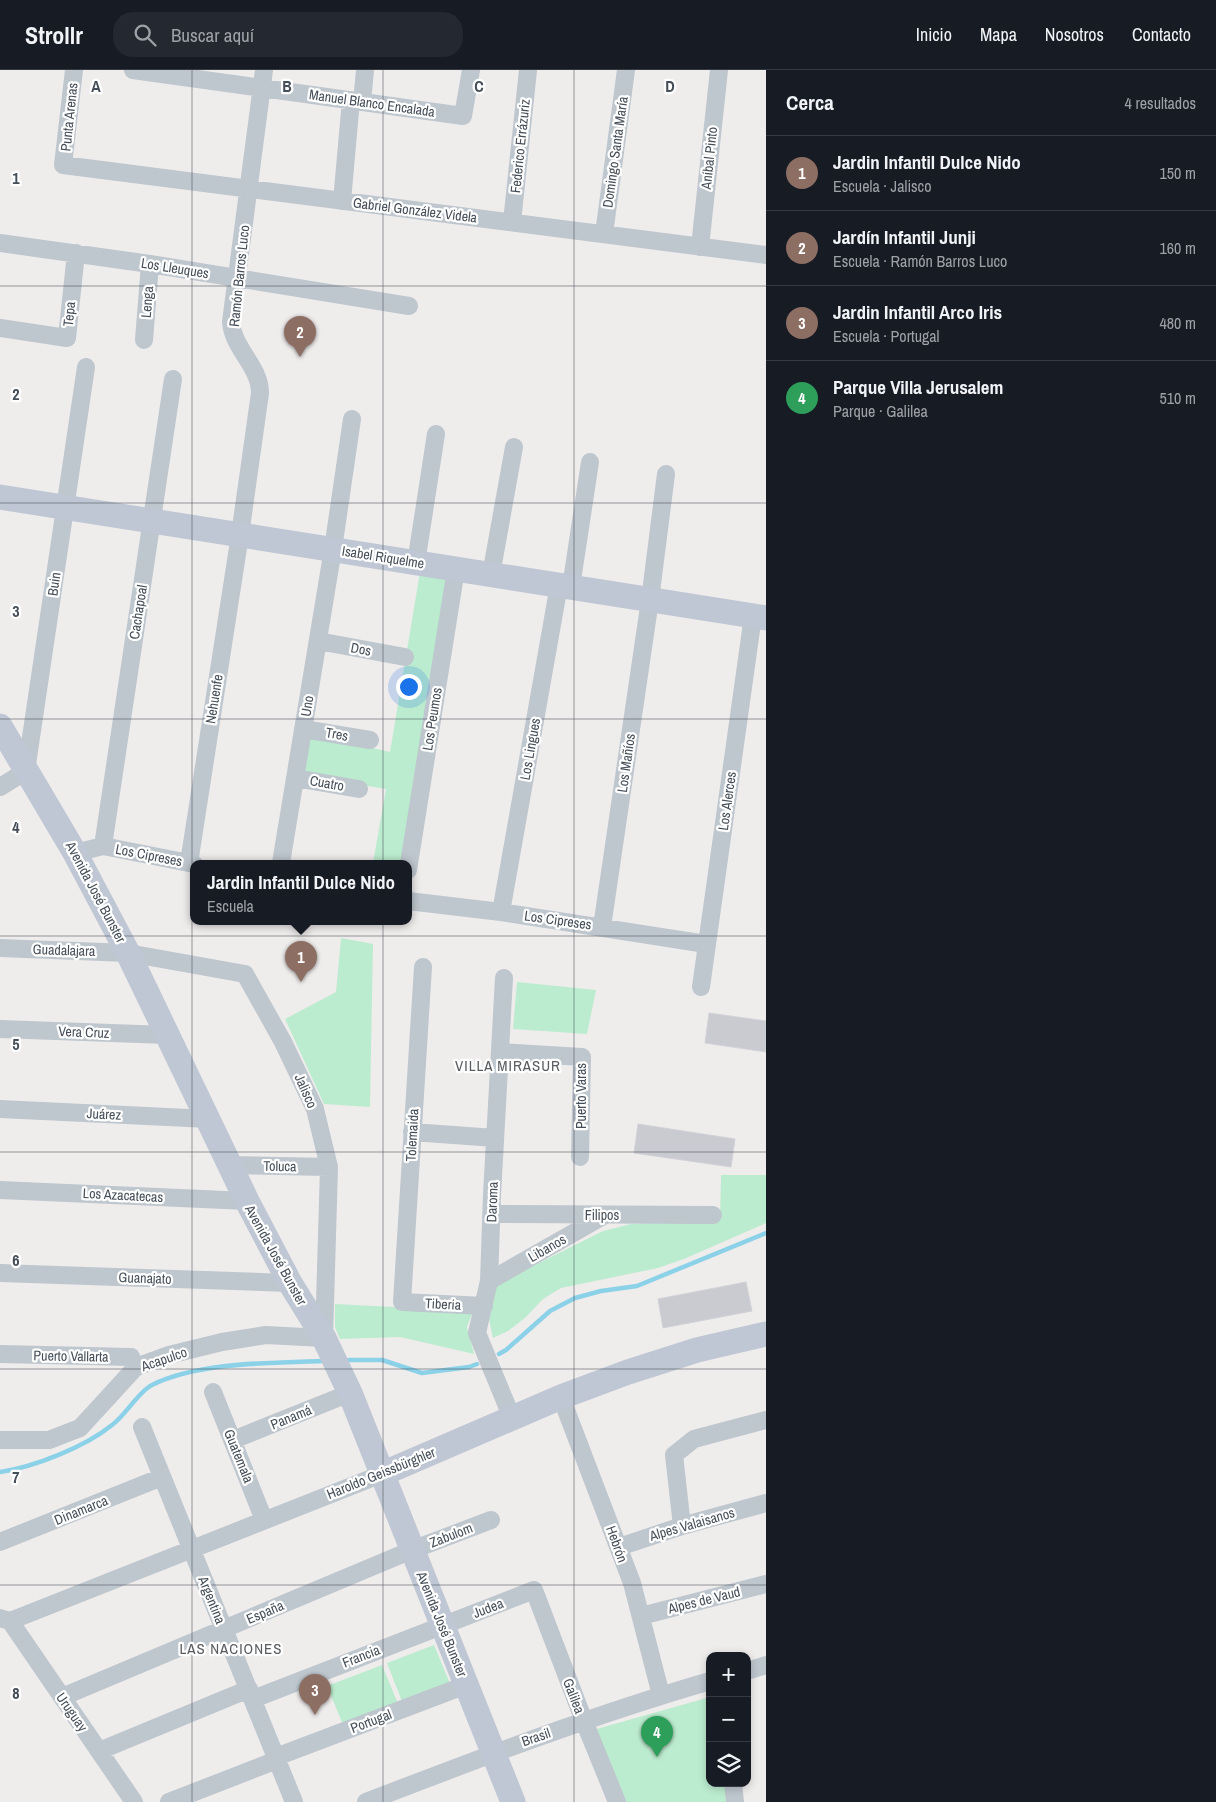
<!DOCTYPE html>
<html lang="es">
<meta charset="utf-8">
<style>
:root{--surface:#171b24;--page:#242831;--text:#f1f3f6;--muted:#9ea1a6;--line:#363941;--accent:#2563eb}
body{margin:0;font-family:"Archivo Narrow",sans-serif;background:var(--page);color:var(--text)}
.controls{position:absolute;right:15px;bottom:15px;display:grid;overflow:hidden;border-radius:10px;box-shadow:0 2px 8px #0003}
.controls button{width:45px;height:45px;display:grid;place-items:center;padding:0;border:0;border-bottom:1px solid var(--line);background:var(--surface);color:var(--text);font:25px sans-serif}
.you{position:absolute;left:408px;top:616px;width:18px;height:18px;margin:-12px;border:4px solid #fff;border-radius:50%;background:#1a73e8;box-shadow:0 0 0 8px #1a73e833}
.badge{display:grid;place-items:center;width:32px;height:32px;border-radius:50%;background:var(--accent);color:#fff;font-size:16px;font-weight:700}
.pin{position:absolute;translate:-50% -41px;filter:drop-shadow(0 1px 2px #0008)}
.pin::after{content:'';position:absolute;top:26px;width:18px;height:15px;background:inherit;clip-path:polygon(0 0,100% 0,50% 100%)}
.popup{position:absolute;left:190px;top:790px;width:222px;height:65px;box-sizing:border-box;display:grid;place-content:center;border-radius:10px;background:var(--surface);filter:drop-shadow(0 1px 4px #0005);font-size:16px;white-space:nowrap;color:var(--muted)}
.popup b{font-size:19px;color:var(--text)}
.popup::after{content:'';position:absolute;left:50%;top:100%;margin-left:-10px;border:10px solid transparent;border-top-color:var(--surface)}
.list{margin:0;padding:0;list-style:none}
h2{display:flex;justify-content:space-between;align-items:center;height:65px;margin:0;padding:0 20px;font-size:21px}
h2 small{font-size:16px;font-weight:400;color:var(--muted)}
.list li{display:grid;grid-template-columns:32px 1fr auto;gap:15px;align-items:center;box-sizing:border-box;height:75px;padding:0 20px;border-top:1px solid var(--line)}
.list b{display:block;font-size:19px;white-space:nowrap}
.list p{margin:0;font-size:16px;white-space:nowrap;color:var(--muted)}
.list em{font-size:16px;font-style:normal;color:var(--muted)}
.icon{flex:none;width:28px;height:28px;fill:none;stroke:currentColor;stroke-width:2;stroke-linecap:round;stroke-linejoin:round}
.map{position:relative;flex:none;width:766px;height:1732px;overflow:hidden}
header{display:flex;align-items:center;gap:30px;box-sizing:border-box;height:70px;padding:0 25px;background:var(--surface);border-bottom:1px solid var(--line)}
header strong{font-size:24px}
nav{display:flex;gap:28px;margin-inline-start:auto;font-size:18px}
.search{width:350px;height:45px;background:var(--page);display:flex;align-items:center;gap:12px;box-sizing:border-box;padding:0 18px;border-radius:20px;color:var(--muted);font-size:19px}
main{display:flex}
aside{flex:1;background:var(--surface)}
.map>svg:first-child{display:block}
.green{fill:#bceccf}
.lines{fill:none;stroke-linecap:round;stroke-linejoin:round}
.stream{stroke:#8bd1e7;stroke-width:4.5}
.building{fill:#cacbd1;stroke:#d1d2d8}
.street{stroke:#bec6ce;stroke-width:18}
.secondary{stroke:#bec7d3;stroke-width:25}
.grid{fill:none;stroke:#464f59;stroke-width:1;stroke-opacity:0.55}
.labels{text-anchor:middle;stroke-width:4.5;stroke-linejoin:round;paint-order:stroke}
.street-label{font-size:14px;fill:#464f59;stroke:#fff}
.neighbourhood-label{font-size:15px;letter-spacing:1px;fill:#595d61;stroke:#fff}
.grid-label{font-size:16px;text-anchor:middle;font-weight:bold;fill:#464f59;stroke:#fff;stroke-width:4.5;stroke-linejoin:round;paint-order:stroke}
</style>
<header>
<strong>Strollr</strong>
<div class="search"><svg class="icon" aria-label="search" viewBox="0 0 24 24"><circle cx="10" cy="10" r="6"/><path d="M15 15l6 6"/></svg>Buscar aquí</div>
<nav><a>Inicio</a><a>Mapa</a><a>Nosotros</a><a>Contacto</a></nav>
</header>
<main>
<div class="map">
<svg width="766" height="1732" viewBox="0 0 766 1732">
<rect width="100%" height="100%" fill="#efecec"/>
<path class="green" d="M420 502 450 506 406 793H373L386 719 302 705 308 663 390 682Z
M341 868 373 874 370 1037 324 1034 285 949 336 922Z
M517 912 596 920 587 964 513 959Z
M721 1105H766V1153L684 1189 658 1198 561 1218 543 1229 526 1247 508 1261 493 1268 489 1249 497 1214 603 1161 631 1154 720 1150Z
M335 1234 473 1241 467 1257 474 1284 400 1267 340 1269 335 1257Z
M434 1575 451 1616 403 1634 387 1593Z
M382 1595 399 1636 344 1657 327 1616Z
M710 1627V1713H731L732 1732H623L593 1660Z"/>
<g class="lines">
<path class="stream" d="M499 1284 506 1280 550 1241 575 1228 601 1221 637 1216 766 1163
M349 1290H382L422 1303 469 1297 477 1294
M0 1402C34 1397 85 1377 112 1355 125 1346 139 1321 152 1315 199 1292 270 1293 322 1291"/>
</g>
<path class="building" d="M709 943 766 951V982L705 973Z
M638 1054 735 1069 731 1097 634 1083Z
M746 1212 752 1241 663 1258 658 1229Z"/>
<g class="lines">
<path class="street" d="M74 0 63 95 766 185
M133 0 463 46 471 0
M362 32 365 0
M342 131 351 30
M512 152 528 0
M604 164 626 0
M0 173 150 194 409 236
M700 177 719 0
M0 258 67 268 76 183
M144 270 150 194
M416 493 436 364
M491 505 514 377
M571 517 590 392
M318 571 405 587
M303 659 370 670
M295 708 359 719
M0 717 26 701 86 297
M103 776 173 309
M75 783 103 776 194 794
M189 793 240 465 260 323C260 296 233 279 231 252L264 0
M281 793 333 479 352 349
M408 800 456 499
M408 831 501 842 706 874
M501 842 559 515
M602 857 650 530 666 404
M0 878 128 883 245 904 283 972 315 1039 329 1097 324 1268 266 1265 222 1272 169 1285 136 1297 80 1358 49 1370H0
M423 897 402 1232 484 1236
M504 908 492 1125 489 1211 477 1263 512 1348
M701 917 753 546
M0 959 167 965
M500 982 582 987 580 1087
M0 1039 209 1049
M412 1062 495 1068
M230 1095 329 1097
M0 1120 247 1131
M492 1144 713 1145
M0 1203 290 1213
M489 1211 605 1145
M0 1284 131 1287 136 1297
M213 1322 264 1450
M561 1327 632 1513 661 1625
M142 1357 294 1732
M233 1370 350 1323
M682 1456 674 1385 694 1369 766 1350
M0 1472 162 1407
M619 1477 682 1456 766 1433
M641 1546 766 1514
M0 1548 10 1551 382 1404
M10 1551 134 1732
M747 1601 766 1595
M62 1627 412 1480 491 1450
M253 1629 534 1520 584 1651 617 1732
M99 1681 249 1619
M276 1687 466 1615
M733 1713 735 1732
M169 1732 277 1690
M366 1732C480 1688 593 1645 710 1611"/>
<path class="secondary" d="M0 427 766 548
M0 656 75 783 128 883 247 1131 290 1213 324 1268 350 1323 513 1732
M382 1404 561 1327 628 1302 697 1280 766 1264"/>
</g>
<path class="grid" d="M192 0V1732M383 0V1732M574 0V1732M0 216H766M0 433H766M0 649H766M0 866H766M0 1082H766M0 1299H766M0 1515H766"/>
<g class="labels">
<g class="street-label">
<text transform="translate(372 33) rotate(8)" y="5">Manuel Blanco Encalada</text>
<text transform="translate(69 47) rotate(-84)" y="5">Punta Arenas</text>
<text transform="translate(520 76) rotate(-84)" y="5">Federico Errázuriz</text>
<text transform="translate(615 82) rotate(-82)" y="5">Domingo Santa María</text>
<text transform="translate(709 88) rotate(-84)" y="5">Aníbal Pinto</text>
<text transform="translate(415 140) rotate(7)" y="5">Gabriel González Videla</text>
<text transform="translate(175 198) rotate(9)" y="5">Los Lleuques</text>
<text transform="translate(239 206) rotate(-84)" y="5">Ramón Barros Luco</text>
<text transform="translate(147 232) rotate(-86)" y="5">Lenga</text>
<text transform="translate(69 244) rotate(-84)" y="5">Tepa</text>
<text transform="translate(383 487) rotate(9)" y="5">Isabel Riquelme</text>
<text transform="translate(54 514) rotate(-82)" y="5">Buin</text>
<text transform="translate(138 542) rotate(-81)" y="5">Cachapoal</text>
<text transform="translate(361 579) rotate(11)" y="5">Dos</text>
<text transform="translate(214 629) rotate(-81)" y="5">Nehuenfe</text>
<text transform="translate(307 636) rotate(-81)" y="5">Uno</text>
<text transform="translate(432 649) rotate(-81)" y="5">Los Peumos</text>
<text transform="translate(337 664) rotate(10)" y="5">Tres</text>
<text transform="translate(530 679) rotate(-80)" y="5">Los Lingues</text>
<text transform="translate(626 693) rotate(-82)" y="5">Los Mañíos</text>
<text transform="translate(327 713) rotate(10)" y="5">Cuatro</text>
<text transform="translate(727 731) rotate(-82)" y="5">Los Alerces</text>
<text transform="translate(149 785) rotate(11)" y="5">Los Cipreses</text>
<text transform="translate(96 822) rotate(62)" y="5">Avenida José Bunster</text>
<text transform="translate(558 850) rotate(8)" y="5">Los Cipreses</text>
<text transform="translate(64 880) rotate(2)" y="5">Guadalajara</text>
<text transform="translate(84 962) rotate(2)" y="5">Vera Cruz</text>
<text transform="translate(306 1021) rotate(66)" y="5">Jalisco</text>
<text transform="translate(581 1026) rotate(-90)" y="5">Puerto Varas</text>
<text transform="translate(104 1044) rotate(3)" y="5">Juárez</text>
<text transform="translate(412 1065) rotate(-87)" y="5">Tolemaida</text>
<text transform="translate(280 1096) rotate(1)" y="5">Toluca</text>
<text transform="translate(123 1125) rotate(3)" y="5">Los Azacatecas</text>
<text transform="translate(492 1132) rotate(-88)" y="5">Daroma</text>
<text x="602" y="1150">Filipos</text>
<text transform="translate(547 1178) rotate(-30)" y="5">Libanos</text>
<text transform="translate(276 1185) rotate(61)" y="5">Avenida José Bunster</text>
<text transform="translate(145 1208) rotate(2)" y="5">Guanajato</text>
<text transform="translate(443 1234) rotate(3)" y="5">Tiberia</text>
<text transform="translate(71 1286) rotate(1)" y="5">Puerto Vallarta</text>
<text transform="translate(164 1289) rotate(-19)" y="5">Acapulco</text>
<text transform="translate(291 1347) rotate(-22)" y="5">Panamá</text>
<text transform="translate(239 1386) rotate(68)" y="5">Guatemala</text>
<text transform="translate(381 1403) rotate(-22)" y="5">Haroldo Geissbürghler</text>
<text transform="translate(81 1440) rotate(-22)" y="5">Dinamarca</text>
<text transform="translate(692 1454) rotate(-16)" y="5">Alpes Valaisanos</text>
<text transform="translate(451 1465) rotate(-21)" y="5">Zabulom</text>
<text transform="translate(617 1474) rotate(70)" y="5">Hebrón</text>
<text transform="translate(212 1530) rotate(68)" y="5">Argentina</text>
<text transform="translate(704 1530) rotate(-14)" y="5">Alpes de Vaud</text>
<text transform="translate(488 1538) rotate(-21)" y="5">Judea</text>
<text transform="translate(265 1542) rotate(-23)" y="5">España</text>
<text transform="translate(442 1554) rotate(68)" y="5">Avenida José Bunster</text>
<text transform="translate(361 1586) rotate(-21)" y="5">Francia</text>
<text transform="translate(574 1626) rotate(69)" y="5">Galilea</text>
<text transform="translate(72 1642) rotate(55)" y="5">Uruguay</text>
<text transform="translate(371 1651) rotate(-21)" y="5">Portugal</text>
<text transform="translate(536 1667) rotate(-19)" y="5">Brasil</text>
</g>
<g class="neighbourhood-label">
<text x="508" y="1001">VILLA MIRASUR</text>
<text x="231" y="1584">LAS NACIONES</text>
</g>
</g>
<g class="grid-label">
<text x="96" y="22">A</text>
<text x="287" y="22">B</text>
<text x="479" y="22">C</text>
<text x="670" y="22">D</text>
<text x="16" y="114">1</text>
<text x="16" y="330">2</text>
<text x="16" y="547">3</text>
<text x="16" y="763">4</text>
<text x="16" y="980">5</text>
<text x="16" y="1196">6</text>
<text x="16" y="1413">7</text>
<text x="16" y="1629">8</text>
</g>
</svg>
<div class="controls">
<button>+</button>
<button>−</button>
<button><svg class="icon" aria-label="layers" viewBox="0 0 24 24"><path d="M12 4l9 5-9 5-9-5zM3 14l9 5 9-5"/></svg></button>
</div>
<div class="you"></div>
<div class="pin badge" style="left:301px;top:912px;background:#8d6e63">1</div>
<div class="popup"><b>Jardin Infantil Dulce Nido</b>Escuela</div>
<div class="pin badge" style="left:300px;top:287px;background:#8d6e63">2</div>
<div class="pin badge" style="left:315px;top:1645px;background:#8d6e63">3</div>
<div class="pin badge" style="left:657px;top:1687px;background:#2e9e5b">4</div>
</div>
<aside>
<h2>Cerca<small>4 resultados</small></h2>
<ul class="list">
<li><span class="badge" style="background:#8d6e63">1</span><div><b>Jardin Infantil Dulce Nido</b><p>Escuela · Jalisco</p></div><em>150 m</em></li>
<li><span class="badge" style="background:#8d6e63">2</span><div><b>Jardín Infantil Junji</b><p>Escuela · Ramón Barros Luco</p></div><em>160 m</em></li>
<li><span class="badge" style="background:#8d6e63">3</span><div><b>Jardin Infantil Arco Iris</b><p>Escuela · Portugal</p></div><em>480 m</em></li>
<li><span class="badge" style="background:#2e9e5b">4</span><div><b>Parque Villa Jerusalem</b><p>Parque · Galilea</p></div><em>510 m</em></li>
</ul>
</aside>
</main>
